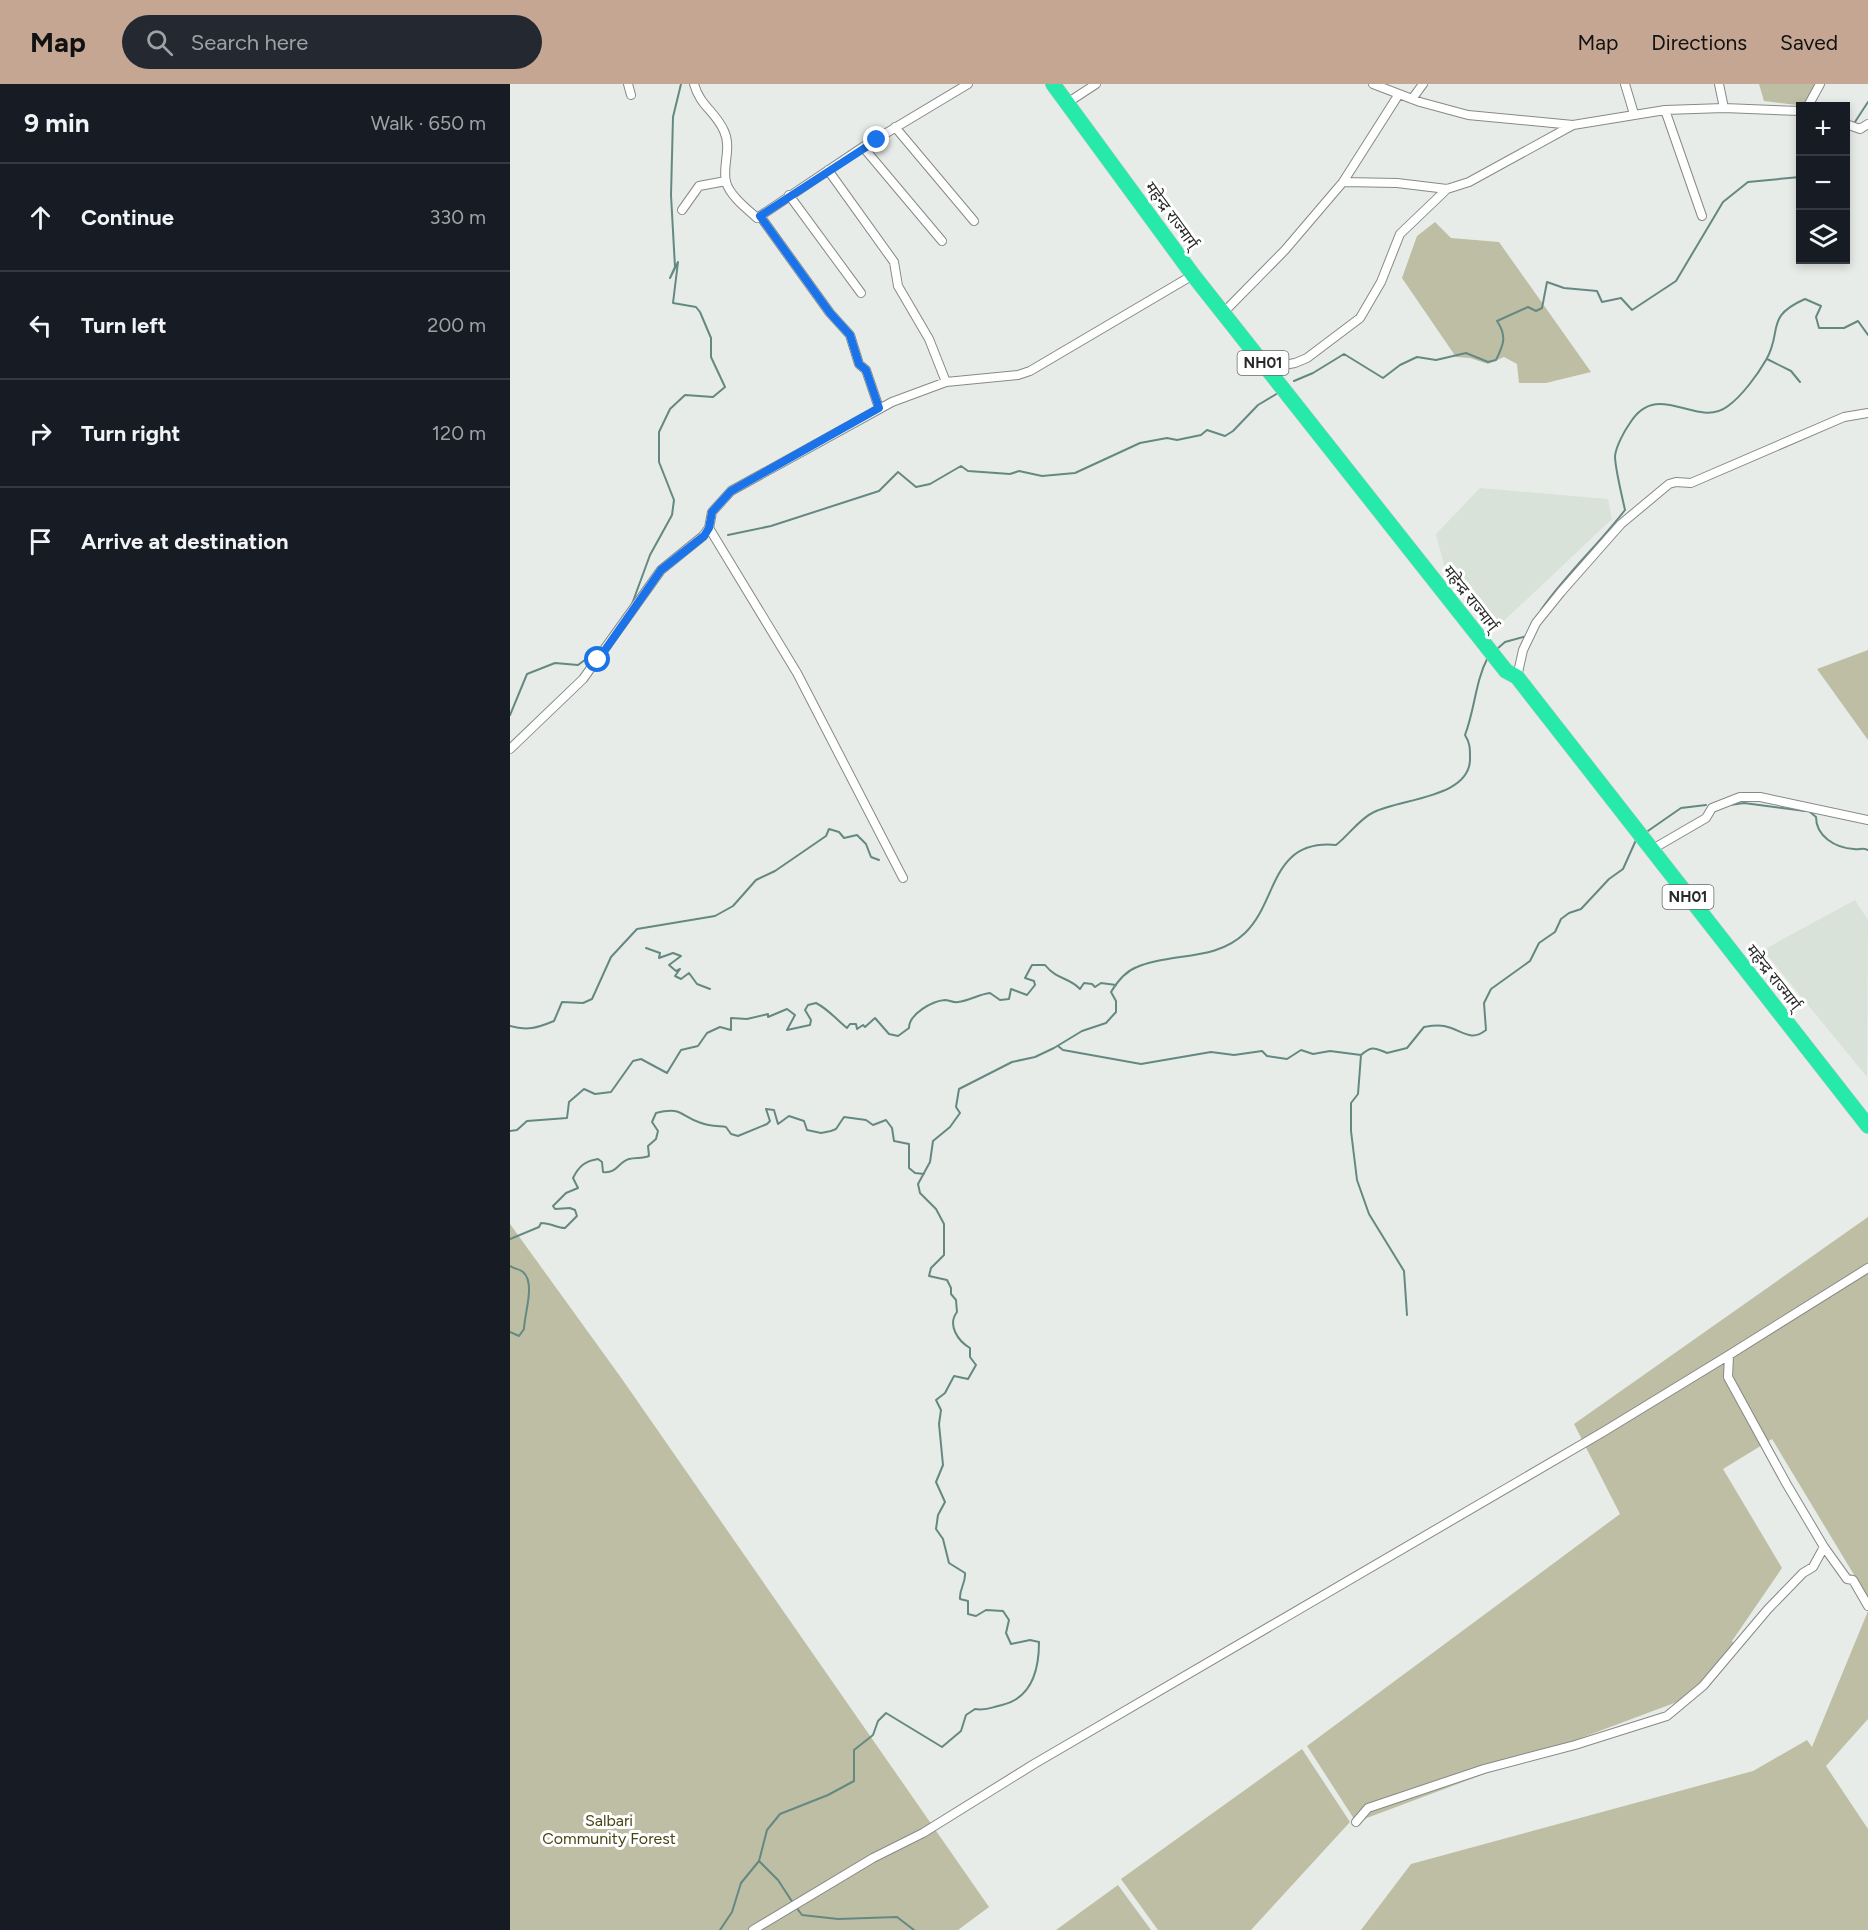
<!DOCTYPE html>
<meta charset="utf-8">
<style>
:root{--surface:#171b24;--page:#242831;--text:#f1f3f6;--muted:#9ea1a6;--line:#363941;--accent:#c4a693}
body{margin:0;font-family:Figtree,"Noto Sans Devanagari",sans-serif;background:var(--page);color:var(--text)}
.controls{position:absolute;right:18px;top:18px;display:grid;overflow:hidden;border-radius:0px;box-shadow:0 3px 9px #0003}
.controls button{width:54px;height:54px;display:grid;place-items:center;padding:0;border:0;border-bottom:2px solid var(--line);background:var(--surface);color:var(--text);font:30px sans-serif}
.stop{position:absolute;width:18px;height:18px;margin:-14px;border:4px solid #1a73e8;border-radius:50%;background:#fff}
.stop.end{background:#1a73e8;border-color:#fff;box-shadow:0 2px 6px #0008}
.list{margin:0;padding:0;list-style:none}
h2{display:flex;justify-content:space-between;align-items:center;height:78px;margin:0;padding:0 24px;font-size:26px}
h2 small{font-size:20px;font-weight:400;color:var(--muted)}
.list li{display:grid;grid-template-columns:39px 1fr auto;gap:18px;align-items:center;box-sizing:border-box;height:108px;padding:0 24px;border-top:2px solid var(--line)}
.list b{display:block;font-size:22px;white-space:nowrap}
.list em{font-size:20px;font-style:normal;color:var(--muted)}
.icon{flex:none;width:33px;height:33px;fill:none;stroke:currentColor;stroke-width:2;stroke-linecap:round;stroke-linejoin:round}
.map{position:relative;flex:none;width:1358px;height:1846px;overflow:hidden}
header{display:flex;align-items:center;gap:36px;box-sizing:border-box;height:84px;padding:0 30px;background:var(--accent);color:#111}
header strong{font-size:28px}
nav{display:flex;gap:33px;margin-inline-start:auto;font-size:21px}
.search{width:420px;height:54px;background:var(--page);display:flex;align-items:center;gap:15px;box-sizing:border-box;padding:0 21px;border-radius:33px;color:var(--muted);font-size:22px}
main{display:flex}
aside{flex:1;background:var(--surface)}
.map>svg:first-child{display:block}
.built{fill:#d8e2d8}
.green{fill:#bdbea4}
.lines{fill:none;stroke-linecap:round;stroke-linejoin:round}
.stream{stroke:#648982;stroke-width:2}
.street-casing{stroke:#868a86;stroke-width:10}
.highway-casing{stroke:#c7c8c7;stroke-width:16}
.street{stroke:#fff;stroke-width:8}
.highway{stroke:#26e9aa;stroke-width:15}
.route{stroke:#1a73e8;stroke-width:8}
.labels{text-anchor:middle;stroke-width:6;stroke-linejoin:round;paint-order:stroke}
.shield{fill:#fff;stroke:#686a68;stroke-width:1.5}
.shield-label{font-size:15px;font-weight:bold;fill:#282a28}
.street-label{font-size:16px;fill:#282a28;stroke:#fff}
.park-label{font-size:16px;fill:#474513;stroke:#fff}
</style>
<header>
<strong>Map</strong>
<div class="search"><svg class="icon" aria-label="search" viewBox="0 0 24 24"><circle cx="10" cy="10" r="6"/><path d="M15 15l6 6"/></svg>Search here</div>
<nav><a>Map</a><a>Directions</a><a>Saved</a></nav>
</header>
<main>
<aside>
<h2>9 min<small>Walk · 650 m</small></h2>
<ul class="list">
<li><svg class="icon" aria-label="ahead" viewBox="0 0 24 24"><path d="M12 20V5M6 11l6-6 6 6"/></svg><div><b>Continue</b></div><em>330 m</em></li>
<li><svg class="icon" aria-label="left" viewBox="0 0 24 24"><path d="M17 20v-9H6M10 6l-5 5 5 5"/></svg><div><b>Turn left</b></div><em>200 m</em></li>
<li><svg class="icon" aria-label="right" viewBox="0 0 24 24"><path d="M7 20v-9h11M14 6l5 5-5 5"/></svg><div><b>Turn right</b></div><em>120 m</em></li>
<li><svg class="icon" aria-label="arrive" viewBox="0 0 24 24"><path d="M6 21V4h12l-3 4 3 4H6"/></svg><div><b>Arrive at destination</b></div></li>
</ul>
</aside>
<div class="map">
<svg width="1358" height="1846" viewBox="0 0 1358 1846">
<rect width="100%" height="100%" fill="#e8ece8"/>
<path class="built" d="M970 404 1098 415 1102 435 981 549 934 481 926 450Z
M1345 816 1358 836 1357 993 1253 866Z"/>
<path class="green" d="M1249 0H1308L1295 22 1254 17Z
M925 138 941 154 989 158 1081 288 1036 299H1009L1007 280 994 273 978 280 960 274 946 273 892 194 907 152Z
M1358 566V656L1307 585Z
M1358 1133V1514L1262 1355 1213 1385 1272 1484 1222 1557 1225 1562 1183 1612 846 1738 797 1662 1110 1430 1064 1340Z
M0 1140 112 1295 479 1823 448 1846H0Z
M1358 1527V1635L1316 1682 1358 1745V1846H851L901 1780 1243 1687 1297 1656 1302 1663Z
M792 1665 840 1738 741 1846H648L611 1795Z
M608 1801 641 1846H546Z"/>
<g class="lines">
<path class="stream" d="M1343 41 1358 18
M1336 57 1338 48
M1257 275 1281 287 1290 298
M784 297 803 289 834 270 873 294 890 281 907 273 926 276 956 269 978 278 986 276C994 260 997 252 987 237L1018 223 1026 227 1032 224 1037 198 1054 204 1087 207 1092 218 1111 214 1122 226 1166 197 1213 118 1238 98 1290 93
M218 451 261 442 369 407 388 388 406 403 420 400 451 382 458 387 500 390 509 387 532 392 565 389 630 359 657 354 667 356 691 351 697 346 715 352 723 347 748 321 768 309
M122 520 140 471 162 431 164 416 149 378V348L160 325 175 311 203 313 215 303 201 273V254L190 228 186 223 163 219 168 178 160 194 165 183 161 111 163 33 171 0
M1031 526C1056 490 1088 461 1115 426 1112 412 1105 384 1105 372 1106 362 1115 346 1120 339 1148 294 1187 346 1218 322 1232 312 1248 290 1256 276 1273 247 1254 233 1295 215L1311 222 1306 233 1309 244H1334L1348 237 1358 251
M987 565 995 558 1017 552
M0 631 17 590 45 579 68 581 91 564
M1220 721 1234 719 1295 727
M1300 728 1306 733C1306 752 1325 764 1344 765 1350 766 1352 763 1358 766
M1135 749 1171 724 1196 721
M136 864 150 869 149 874 163 869 171 872 159 881 166 887 170 885 165 892 171 895 179 889 187 900 200 905
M0 942C17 947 27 944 44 937L52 918 73 919 82 915 101 873 127 845 205 832 223 822 246 796 265 787 316 752 319 745 329 748 334 754 347 751 356 760 361 773 369 776
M548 962 553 966 631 980 701 968 724 971 752 967 757 972 777 975 791 966 803 970 820 967 851 971
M0 1047 7 1046 17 1037 57 1034 59 1018 74 1005 85 1010 101 1008 123 977 131 975 157 989 171 966 188 962 197 949 210 943 221 946V934L237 935 258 930V933L277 925 285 931 277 946 300 941 301 936 295 926 298 921 306 919C318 925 326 935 337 944L340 940H346L347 945 353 941 355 943 365 934 379 950 388 952 399 944C399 930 422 917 435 916 439 916 443 919 448 918 459 917 469 910 480 909L490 916 499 915 501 905 517 911 525 901 524 897 515 894 522 881H535C547 896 559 893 570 905L574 899 582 900 585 903 591 899 606 901
M0 1155 29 1143 31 1139C41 1139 47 1144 55 1144L67 1132 65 1126 60 1124 45 1125 43 1122 56 1109 68 1104 63 1094C69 1082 75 1077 88 1075L92 1078 93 1088C107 1090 108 1078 119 1075 126 1073 132 1075 139 1072L138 1062 146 1055 148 1047 142 1038 146 1029C172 1022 170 1032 191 1039 199 1042 208 1042 216 1043L221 1050 228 1052 257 1040 260 1037 256 1025 264 1026 268 1040 279 1032 294 1037 297 1046 311 1049 321 1047 326 1045 334 1033 356 1036 363 1041 376 1036 382 1044 384 1057 399 1060V1084L405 1089 414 1090
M0 1182C4 1185 10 1185 13 1188 26 1199 14 1231 14 1245L9 1252 0 1248
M897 1231 894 1187 859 1130 847 1096 841 1047V1019L848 1010 851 971C862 961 865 964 877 969L897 964 914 943C920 942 928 941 934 942 951 945 960 959 976 946L974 919 981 905 1020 877 1029 859 1045 848 1051 835 1059 829 1071 825 1099 795 1113 785 1126 756
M249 1777 268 1796 283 1819
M286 1823 292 1831 328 1835 387 1833 404 1846
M210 1846 222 1828 231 1799 249 1777 257 1746 270 1730 318 1711 344 1697V1666L363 1651 368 1637 376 1629 432 1663 451 1647 456 1631 465 1625C478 1627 481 1623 492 1621 522 1614 529 1586 529 1558L520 1556 501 1560 496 1549 499 1536 493 1527 476 1526 466 1532 458 1530V1517L450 1515C449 1505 456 1499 455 1489L439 1479 433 1455 426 1445 428 1431 435 1418 426 1398 433 1381 429 1340 431 1326 426 1316 435 1309 444 1292 458 1295 466 1281 460 1273V1264C448 1257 437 1241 447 1228L446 1216 441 1210V1204L437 1196 419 1192 421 1184 434 1171V1140L426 1125 410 1109 408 1100 420 1078 423 1057 440 1043 450 1029 446 1023 449 1005 502 978 525 973 544 964 572 947 596 939 606 928V917L601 908C607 898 616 887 627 883 662 868 705 878 735 849 768 818 760 755 826 761 839 751 849 735 864 728 892 714 962 714 960 673 960 664 960 659 955 651 965 625 965 598 978 573"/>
<defs>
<path id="street" d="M118 0 121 11
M184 0C190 22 206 28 214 47 222 64 212 82 216 98 220 112 237 125 247 134
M863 0 910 18 958 31 1063 41
M1115 0 1124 30
M1209 0 1214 24
M902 15 913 0
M557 19 586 0
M1298 22 1310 0
M1155 26 1192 132
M1336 40 1350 45 1358 40
M385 43 464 137
M353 63 432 157
M318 86 384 178 388 202 419 255 436 298
M833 98 889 10
M279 111 351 209
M172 126 189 102 216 97
M714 228 775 166 833 98 887 99 937 105 959 98 1063 41 1155 26 1214 24 1290 27
M757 284 785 279 797 274 850 234 871 198 890 150 937 105
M369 324 356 286 349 280 340 251 320 229 250 132 353 63 458 0
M199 444 287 589 393 794
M1007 593 1013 566 1026 539 1051 508 1111 440 1159 400 1166 398 1181 399 1334 333 1358 329
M0 665 73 595 151 486 193 452 199 444 202 428 221 407 382 318 436 298 508 291 520 287 683 191
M1141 766 1196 734 1202 724 1230 713H1250L1358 736
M1358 1184 1219 1271 1218 1293 1276 1399 1314 1463 1337 1495 1343 1496 1358 1522
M846 1738 858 1724 974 1685 1065 1661 1157 1632 1193 1602 1258 1525 1293 1489 1303 1483 1314 1463
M243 1846 363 1774 413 1749 524 1680 1093 1348 1219 1271"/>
<path id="highway" d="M543 0 683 191 996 587 1007 593 1358 1042"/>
</defs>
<use href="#street" class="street-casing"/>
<use href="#highway" class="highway-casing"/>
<use href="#street" class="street"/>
<use href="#highway" class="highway"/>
</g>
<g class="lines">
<path class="route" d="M88 576 151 486 194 452 199 444 202 428 221 407 369 324 356 286 349 280 340 251 320 229 250 132 367 56"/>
</g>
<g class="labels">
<g class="shield">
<rect x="727.5" y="267" width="51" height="24" rx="4.5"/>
<rect x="1152.5" y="801" width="51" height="24" rx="4.5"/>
</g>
<g class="shield-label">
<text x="753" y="284">NH01</text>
<text x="1178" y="818">NH01</text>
</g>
<g class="street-label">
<text transform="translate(662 131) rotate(54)" y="6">महेन्द्र राज्मार्ग्</text>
<text transform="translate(961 514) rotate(52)" y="6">महेन्द्र राज्मार्ग्</text>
<text transform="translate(1264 893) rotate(52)" y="6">महेन्द्र राज्मार्ग्</text>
</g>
<g class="park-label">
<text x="99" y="1742">Salbari<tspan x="99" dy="18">Community Forest</tspan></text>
</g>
</g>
</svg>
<div class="controls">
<button>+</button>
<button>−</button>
<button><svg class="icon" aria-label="layers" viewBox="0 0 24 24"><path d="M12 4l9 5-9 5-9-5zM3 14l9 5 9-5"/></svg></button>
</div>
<div class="stop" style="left:88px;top:576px"></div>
<div class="stop end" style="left:367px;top:56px"></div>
</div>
</main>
